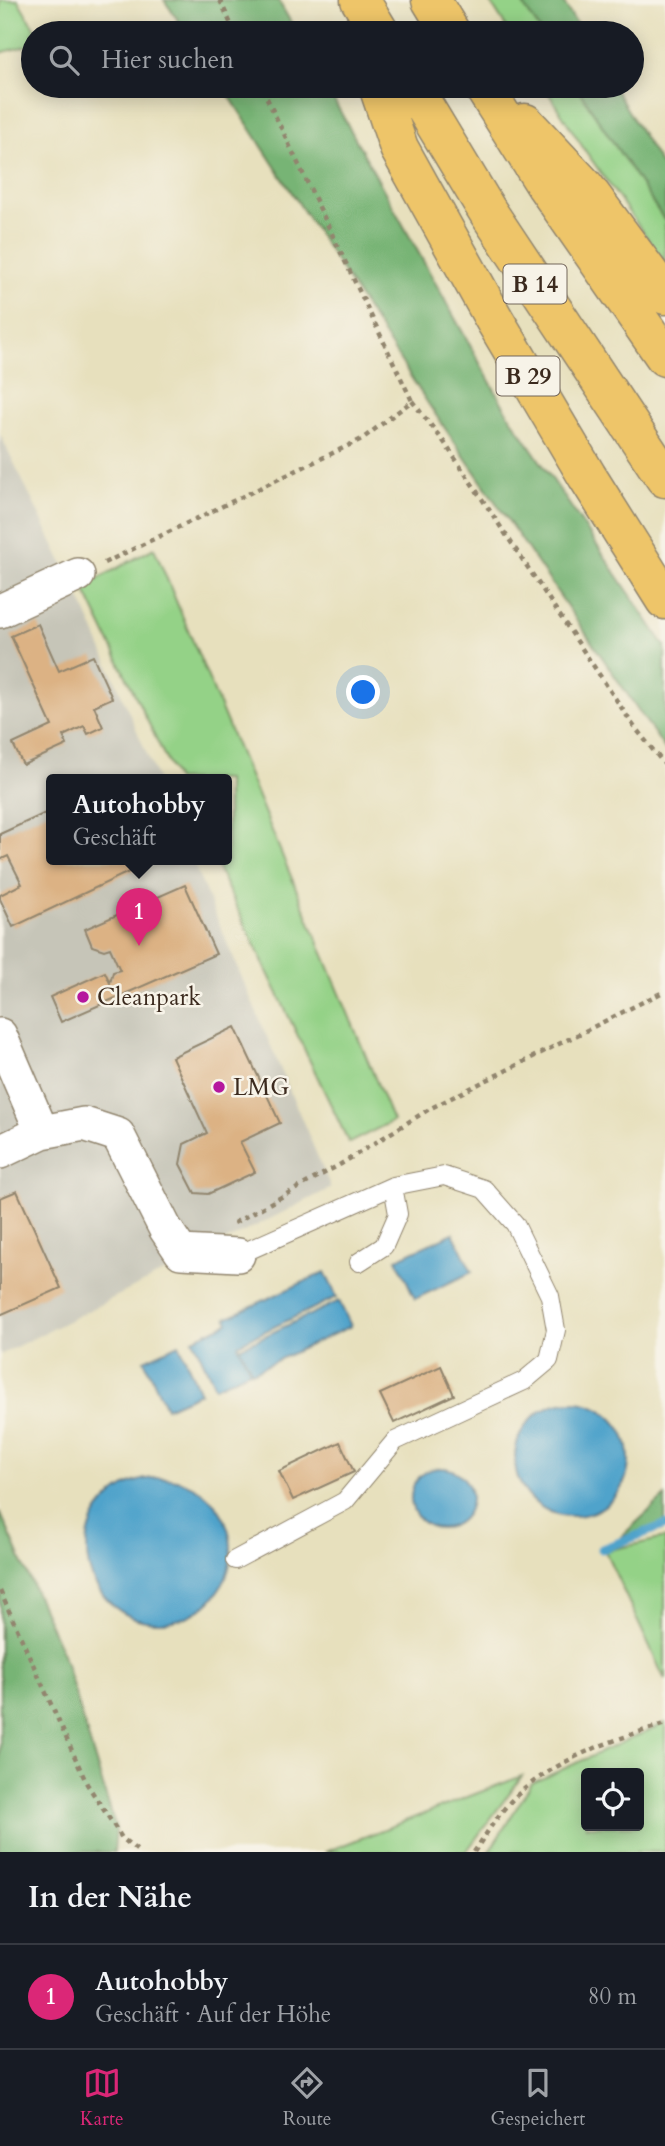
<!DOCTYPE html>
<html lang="de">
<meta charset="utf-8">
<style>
:root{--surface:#171b24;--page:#242831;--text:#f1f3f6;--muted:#9ea1a6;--line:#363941;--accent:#db2777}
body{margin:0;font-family:Cardo,serif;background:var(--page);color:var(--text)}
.controls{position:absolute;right:21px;bottom:21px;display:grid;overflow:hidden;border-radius:7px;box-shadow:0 4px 18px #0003}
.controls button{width:63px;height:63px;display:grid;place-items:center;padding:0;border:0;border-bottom:2px solid var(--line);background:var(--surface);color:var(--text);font:35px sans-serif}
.you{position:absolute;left:364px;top:693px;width:24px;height:24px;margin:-18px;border:5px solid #fff;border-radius:50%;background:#1a73e8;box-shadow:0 0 0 10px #1a73e833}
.badge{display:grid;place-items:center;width:46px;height:46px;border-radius:50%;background:var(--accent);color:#fff;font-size:23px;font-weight:700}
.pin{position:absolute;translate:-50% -58px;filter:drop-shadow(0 2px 4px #0008)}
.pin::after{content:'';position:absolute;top:37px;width:24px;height:21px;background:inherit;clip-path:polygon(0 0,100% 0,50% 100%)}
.popup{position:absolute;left:46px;top:774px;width:186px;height:91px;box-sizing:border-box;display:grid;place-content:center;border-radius:7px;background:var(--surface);filter:drop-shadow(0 2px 5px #0005);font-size:23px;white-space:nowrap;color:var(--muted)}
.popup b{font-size:26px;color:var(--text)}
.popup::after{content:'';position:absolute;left:50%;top:100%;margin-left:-14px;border:14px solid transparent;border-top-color:var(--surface)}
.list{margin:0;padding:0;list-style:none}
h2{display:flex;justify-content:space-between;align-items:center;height:91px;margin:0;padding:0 28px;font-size:30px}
h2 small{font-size:23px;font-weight:400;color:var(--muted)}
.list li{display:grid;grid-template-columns:46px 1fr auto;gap:21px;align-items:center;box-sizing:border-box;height:105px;padding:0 28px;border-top:2px solid var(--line)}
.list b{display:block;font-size:26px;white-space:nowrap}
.list p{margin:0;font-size:23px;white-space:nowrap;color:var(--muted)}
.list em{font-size:23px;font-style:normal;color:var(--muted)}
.icon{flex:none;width:38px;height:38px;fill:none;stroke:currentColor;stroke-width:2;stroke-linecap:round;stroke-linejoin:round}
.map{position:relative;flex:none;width:665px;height:1852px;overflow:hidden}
.search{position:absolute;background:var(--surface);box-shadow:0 4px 18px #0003;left:21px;right:21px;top:21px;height:77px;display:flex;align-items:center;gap:18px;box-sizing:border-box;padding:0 24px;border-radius:38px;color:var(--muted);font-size:26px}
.sheet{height:196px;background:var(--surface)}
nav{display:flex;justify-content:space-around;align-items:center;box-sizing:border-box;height:98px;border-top:2px solid var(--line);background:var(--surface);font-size:19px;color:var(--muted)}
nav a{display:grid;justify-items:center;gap:4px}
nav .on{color:var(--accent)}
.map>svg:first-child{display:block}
.industrial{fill:#c6c5b8}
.green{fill:#94d287;stroke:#687e52;stroke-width:2;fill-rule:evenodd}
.forest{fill:#77b474;stroke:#596f49;stroke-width:2}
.water{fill:#50a3cb;stroke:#466674;stroke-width:2}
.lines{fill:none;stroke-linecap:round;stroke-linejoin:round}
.stream{stroke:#50a3cb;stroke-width:9}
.building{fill:#dcb284}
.service-casing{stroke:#91856e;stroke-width:20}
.minor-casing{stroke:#91856e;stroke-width:36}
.trunk-casing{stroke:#91856e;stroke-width:41}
.path{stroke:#91856e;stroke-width:4.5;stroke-dasharray:5 5;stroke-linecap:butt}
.service{stroke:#fff;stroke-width:18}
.minor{stroke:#fff;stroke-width:33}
.trunk{stroke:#eec569;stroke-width:38}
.poi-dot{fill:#b5179e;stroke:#f7f3e8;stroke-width:2.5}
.labels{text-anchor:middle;stroke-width:5;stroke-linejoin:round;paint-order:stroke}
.shield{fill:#f7f3e8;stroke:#73665b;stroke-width:2}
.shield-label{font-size:23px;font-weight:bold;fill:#3b2a1e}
.poi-label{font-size:24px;fill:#3b2a1e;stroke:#f7f3e8;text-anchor:start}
</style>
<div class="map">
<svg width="665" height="1852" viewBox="0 0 665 1852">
<rect width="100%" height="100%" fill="#f7f3e8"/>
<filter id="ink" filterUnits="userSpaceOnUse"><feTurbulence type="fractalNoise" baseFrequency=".0143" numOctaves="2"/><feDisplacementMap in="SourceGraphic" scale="14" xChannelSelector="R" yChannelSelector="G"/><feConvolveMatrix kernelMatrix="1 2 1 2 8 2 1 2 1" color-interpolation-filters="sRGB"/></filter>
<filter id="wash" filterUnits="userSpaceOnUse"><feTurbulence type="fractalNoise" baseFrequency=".00686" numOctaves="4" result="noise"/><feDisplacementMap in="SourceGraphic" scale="28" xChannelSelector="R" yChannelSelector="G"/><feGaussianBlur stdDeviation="1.57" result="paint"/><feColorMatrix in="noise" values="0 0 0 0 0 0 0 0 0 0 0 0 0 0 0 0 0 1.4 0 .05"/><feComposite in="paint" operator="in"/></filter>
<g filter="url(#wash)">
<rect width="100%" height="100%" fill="#e7e0bd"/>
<path class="industrial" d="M0 434 84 607 158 780H52V860H192L331 1188 0 1355Z"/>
<path class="green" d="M0 0H18L37 33H33V44L0 53Z
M489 0H520L542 33H510Z
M544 86H576L665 221V263L584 149Z
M154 548 393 1121 349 1143 214 860H227V780H176L83 587Z
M665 1538V1680L605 1551Z
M665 1723V1852H489L532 1783ZM586 1773H639V1826H586Z
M522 1776 466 1852H325Z"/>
<path class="forest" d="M164 0H278L297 33H187Z
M520 0H562L582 33H542Z
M223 86H326L507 412 665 646V749L429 405Z
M576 86H613L665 172V221Z
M665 1496V1528L622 1536Z
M0 1512 63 1654 116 1829 114 1852H0Z"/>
<path class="water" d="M453 1233 472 1272 415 1299 397 1259Z
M325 1272 337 1297 238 1344 239 1348 339 1301 351 1326 252 1372 240 1349 250 1371 215 1387 193 1339 228 1323 226 1318Z
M179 1344 200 1393 166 1408 144 1360Z
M515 1459a57 57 0 1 1 114 0a57 57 0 1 1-114 0Z
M411 1498a30 30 0 1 1 60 0a30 30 0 1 1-60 0Z
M87 1550a72 72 0 1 1 144 0a72 72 0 1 1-144 0Z"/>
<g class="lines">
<path class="stream" d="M602 1549 665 1525"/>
</g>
<g id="blocks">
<path class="building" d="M38 624 59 671 93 656 112 698 94 706 103 727 88 734 84 726 63 736 67 745 23 765 13 744 52 726 11 636Z
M52 810V860H131L135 869 13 927 0 899V895L22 884 8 856 0 860V834Z
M185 885 216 954 61 1022 50 997 105 972 110 983 113 972 120 970 110 948 104 950 92 946 85 929Z
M235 1027 280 1123 240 1142 255 1172 208 1194 195 1193 180 1164 184 1144 207 1133 172 1057Z
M17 1191 61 1288 0 1315V1198Z
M441 1366 454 1395 394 1423 380 1394Z
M340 1442 354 1472 293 1500 279 1471Z"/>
</g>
</g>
<g filter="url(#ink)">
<use href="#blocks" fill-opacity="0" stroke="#91856e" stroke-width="2"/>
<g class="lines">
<defs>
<path id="service" d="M359 1262 384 1246 398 1214 393 1186
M235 1560 345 1501 395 1441 524 1381 549 1360 556 1330 550 1296 515 1224 484 1189 444 1176 393 1186 238 1255"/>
<path id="minor" d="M0 611 78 575
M0 1035 42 1132 0 1152
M42 1132 84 1124 118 1135 165 1228 181 1252 238 1255"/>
<path id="trunk" d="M360 0 380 33
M431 0 451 33
M378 86 399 148 494 319 587 476 665 600
M412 86 488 212 665 478
M483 86 546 186 665 357
M525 123 585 187 665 295"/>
</defs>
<use href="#service" class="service-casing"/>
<use href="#minor" class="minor-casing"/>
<use href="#trunk" class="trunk-casing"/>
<path class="path" d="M220 0 235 33
M412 401 444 442 633 725 665 765
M104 563 362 439 412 401 261 86
M234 1223 341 1164 431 1108 665 991
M0 1591 87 1784 122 1838 139 1852
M474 1852C487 1833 499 1812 516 1796 558 1758 612 1740 665 1724"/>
<use href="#service" class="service"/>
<use href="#minor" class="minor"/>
<use href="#trunk" class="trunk"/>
</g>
</g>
<g class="poi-dot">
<circle cx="83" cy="997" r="7"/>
<circle cx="219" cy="1087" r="7"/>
</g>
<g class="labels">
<g class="shield">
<rect x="503.5" y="264.5" width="63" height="39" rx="5"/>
<rect x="496.5" y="356.5" width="63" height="39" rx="5"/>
</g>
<g class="shield-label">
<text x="535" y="292">B 14</text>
<text x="528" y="384">B 29</text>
</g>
<g class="poi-label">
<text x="97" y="1005">Cleanpark</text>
<text x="233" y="1095">LMG</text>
</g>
</g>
</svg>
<div class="controls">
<button><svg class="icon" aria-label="locate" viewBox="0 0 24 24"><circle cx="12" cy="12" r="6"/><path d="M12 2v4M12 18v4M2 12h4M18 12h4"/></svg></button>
</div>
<div class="you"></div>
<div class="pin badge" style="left:139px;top:946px">1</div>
<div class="popup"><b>Autohobby</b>Geschäft</div>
<div class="search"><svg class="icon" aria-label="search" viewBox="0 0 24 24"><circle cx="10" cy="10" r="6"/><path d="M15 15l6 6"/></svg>Hier suchen</div>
</div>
<section class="sheet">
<h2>In der Nähe<small></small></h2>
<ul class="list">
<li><span class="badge">1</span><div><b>Autohobby</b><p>Geschäft · Auf der Höhe</p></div><em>80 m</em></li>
</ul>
</section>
<nav>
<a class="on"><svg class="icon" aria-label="map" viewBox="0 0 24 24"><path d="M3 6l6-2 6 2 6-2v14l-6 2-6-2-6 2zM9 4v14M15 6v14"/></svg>Karte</a>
<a><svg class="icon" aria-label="directions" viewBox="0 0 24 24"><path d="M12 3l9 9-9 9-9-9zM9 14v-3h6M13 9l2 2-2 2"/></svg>Route</a>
<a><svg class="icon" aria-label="saved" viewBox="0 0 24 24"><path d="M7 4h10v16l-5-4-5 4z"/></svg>Gespeichert</a>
</nav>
